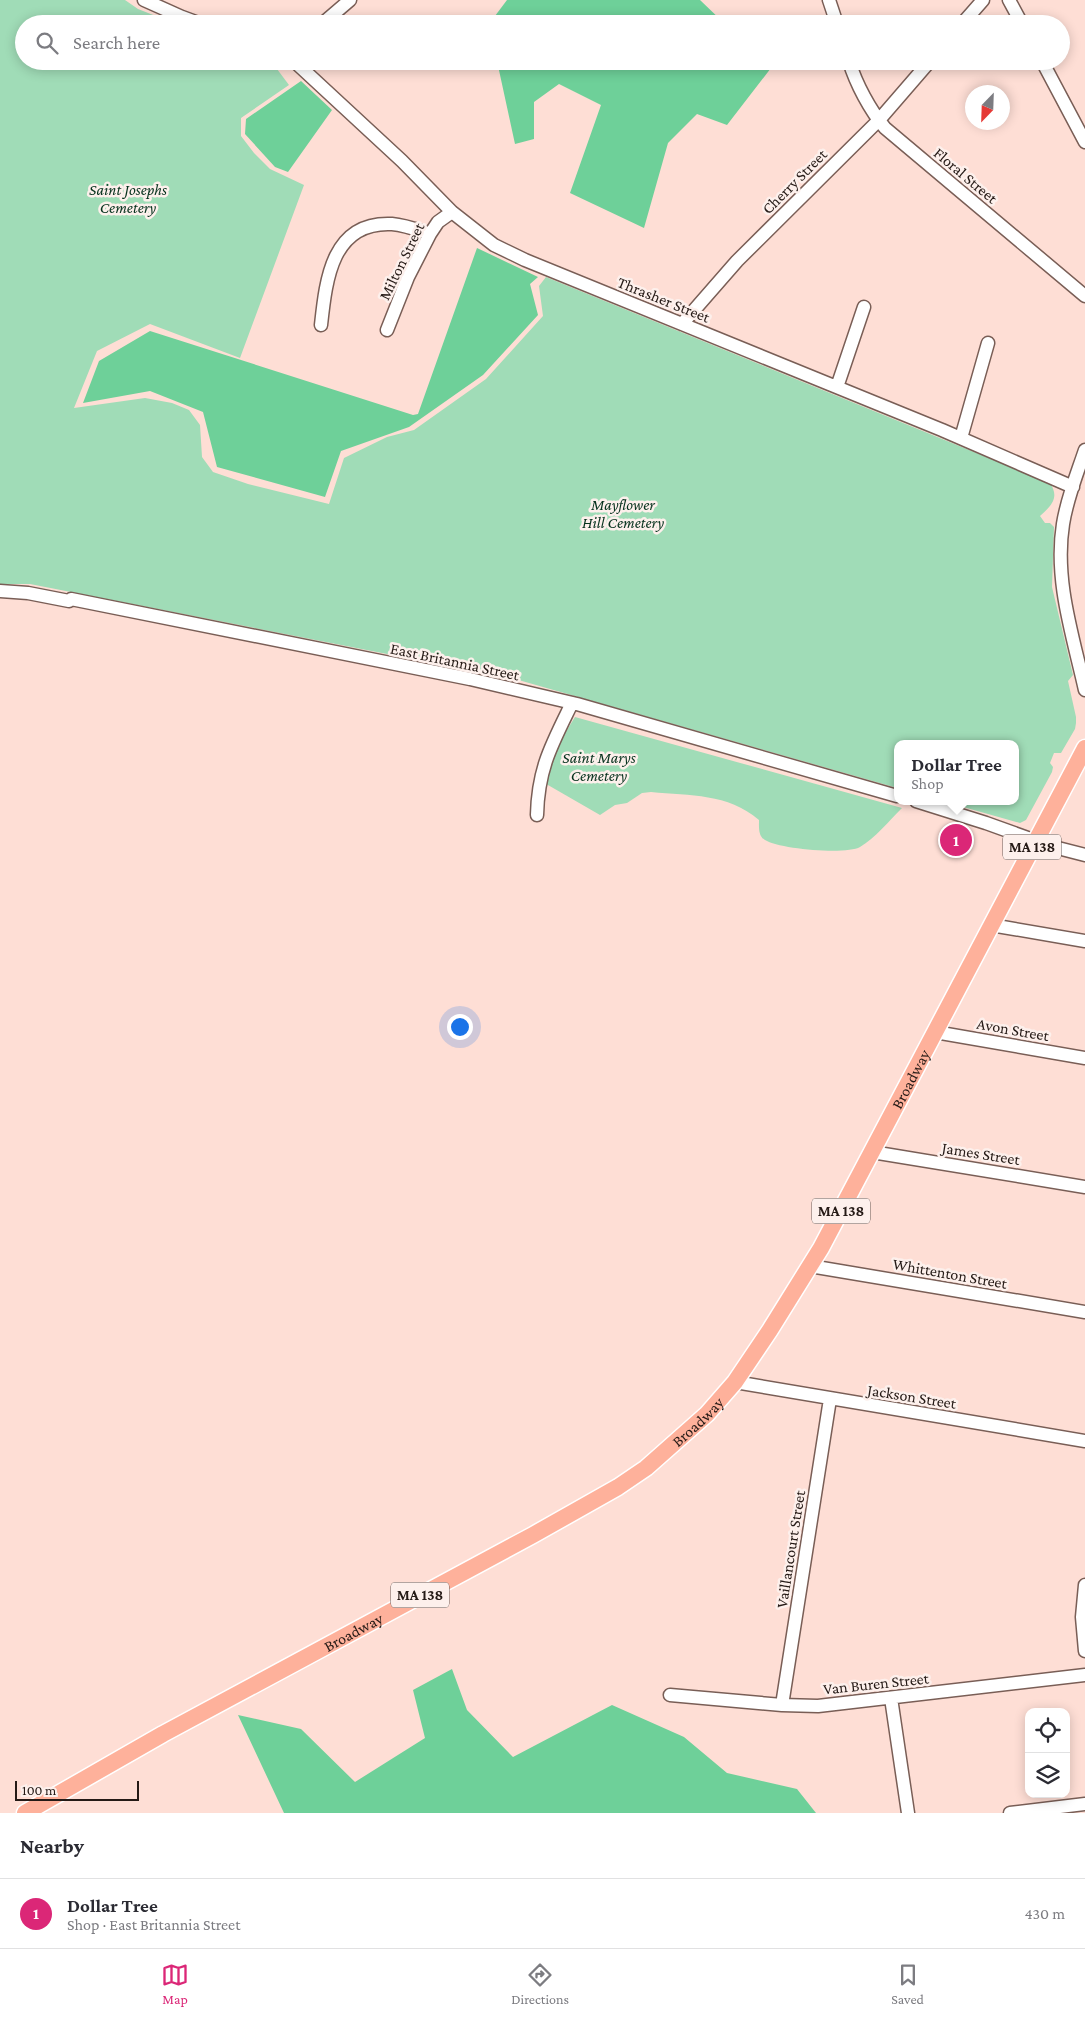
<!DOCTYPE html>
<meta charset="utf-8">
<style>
:root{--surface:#fff;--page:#f7f7f7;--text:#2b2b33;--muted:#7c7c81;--line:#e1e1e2;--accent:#db2777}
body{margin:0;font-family:"Crimson Pro",serif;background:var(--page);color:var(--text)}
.controls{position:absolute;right:15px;bottom:15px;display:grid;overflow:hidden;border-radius:10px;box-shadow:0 2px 12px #0003}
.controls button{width:45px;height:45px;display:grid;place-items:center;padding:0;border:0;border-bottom:1px solid var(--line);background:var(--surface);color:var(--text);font:25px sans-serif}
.compass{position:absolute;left:965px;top:85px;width:45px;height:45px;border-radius:50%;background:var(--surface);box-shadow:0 2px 12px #0003;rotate:203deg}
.scale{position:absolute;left:15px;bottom:12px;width:124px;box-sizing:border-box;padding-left:5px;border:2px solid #251a16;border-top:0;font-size:14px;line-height:18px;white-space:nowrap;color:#251a16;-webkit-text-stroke:4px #fdf0ec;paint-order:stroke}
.you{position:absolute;left:459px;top:1026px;width:18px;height:18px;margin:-12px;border:4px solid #fff;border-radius:50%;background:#1a73e8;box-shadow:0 0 0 8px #1a73e833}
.badge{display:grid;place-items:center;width:32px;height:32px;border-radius:50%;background:var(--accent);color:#fff;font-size:16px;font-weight:700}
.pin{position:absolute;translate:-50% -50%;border:2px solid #fff;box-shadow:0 1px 5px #0006}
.popup{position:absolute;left:894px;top:740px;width:125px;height:65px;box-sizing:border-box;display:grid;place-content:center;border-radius:10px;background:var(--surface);filter:drop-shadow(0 1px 4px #0005);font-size:16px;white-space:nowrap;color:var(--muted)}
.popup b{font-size:19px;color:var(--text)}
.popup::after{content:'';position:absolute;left:50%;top:100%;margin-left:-10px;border:10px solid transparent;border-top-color:var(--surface)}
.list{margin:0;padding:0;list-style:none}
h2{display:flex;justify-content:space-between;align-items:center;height:65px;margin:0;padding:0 20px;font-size:21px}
h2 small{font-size:16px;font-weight:400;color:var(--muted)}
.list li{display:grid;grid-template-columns:32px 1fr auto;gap:15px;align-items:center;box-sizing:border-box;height:70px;padding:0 20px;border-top:1px solid var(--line)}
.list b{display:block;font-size:19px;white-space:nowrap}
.list p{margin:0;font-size:16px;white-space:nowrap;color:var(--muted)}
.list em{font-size:16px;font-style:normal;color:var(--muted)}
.icon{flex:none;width:28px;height:28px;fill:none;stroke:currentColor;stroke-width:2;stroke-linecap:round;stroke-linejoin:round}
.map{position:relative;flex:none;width:1085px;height:1813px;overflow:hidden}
.search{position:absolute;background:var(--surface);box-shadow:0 2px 12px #0003;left:15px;right:15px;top:15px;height:55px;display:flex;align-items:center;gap:12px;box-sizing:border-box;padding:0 18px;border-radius:28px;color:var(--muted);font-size:19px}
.sheet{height:135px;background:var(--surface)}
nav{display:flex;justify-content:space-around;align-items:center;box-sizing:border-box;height:70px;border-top:1px solid var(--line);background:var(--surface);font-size:14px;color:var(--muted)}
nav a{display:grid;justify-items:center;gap:2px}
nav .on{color:var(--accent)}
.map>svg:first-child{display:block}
.green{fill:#a0dcb7}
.forest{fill:#6ed099}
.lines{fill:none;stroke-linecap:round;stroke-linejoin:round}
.minor-casing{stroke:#795e56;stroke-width:15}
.major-casing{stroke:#fff;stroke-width:19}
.minor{stroke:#fff;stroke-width:12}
.major{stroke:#feb19b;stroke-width:16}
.labels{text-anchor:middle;stroke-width:5;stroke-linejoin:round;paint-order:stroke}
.shield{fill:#fdf0ec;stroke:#665a56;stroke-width:1}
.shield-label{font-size:15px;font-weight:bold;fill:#251a16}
.street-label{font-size:16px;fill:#251a16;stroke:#fdf0ec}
.park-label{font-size:16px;font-style:italic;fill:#06321d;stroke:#fdf0ec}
</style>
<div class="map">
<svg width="1085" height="1813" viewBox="0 0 1085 1813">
<rect width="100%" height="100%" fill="#feded5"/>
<path class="green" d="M0 0H125L138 9 176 24H24V61H271L289 85 241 118V136L254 153 270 169 304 185 240 358 150 324 97 351 74 408 145 398 172 403 189 410 200 425 202 457 213 472 248 484 329 504 344 458 387 437 414 430 486 379 543 316 539 286 546 277 1050 483C1060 498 1051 506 1040 516L1045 523H1050L1054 527 1052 587 1073 675 1068 681 1076 717V723L1075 729 1061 753H1054L1050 763 1053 767 1052 772 1026 820 1020 823 942 801H1015V744H897V788L515 679 30 584H0Z
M575 717 902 808C889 821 875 838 860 847 846 855 779 849 765 840 758 836 759 827 759 820 727 793 691 796 651 792L642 793 627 803 615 805 600 815 541 781 560 741Z"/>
<path class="forest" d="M507 0H700L725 24H489Z
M497 61H764L771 68 727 125 697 114 668 143 644 228 570 193 601 105 559 84 534 102V139L515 144Z
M301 81 332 110 288 172 275 167 245 134 246 119Z
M477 248 538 277 530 284 538 315 483 375 409 427 341 451 325 497 217 467 203 412 150 391 83 403 99 361 150 331 413 415 418 414Z
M452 1669 467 1710 513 1757 612 1705 684 1737 727 1773 797 1789 816 1813H284L238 1715 301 1729 355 1782 425 1738 413 1690Z"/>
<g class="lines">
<defs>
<path id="minor" d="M144 0 182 17 201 24
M829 0 837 24
M1009 0 1022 24
M322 24 350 0
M962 24 983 0
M294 61 402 161 452 212 494 245 525 260 942 430 1073 487
M849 61C856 84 870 110 885 128L1085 296
M1042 61 1085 142
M682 324 737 261 879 120 930 61
M321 325C326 279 332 221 392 224 405 225 418 230 430 234
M387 330 408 277 430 234 438 222 452 212
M837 387 864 307
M961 438 988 343
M1085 450C1077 474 1067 498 1063 524 1054 580 1073 636 1085 690
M0 591 28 593 69 601 71 599 470 679 577 704 897 796
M916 801 986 823 1050 846 1085 855
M537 815C538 768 552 744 572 703
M991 925 1085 941
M935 1032 1085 1058
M872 1152 1085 1187
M810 1266 1085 1312
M735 1382 1085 1441
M1085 1585 1082 1617 1085 1651
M670 1695 782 1705 818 1706 1085 1675
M891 1698 908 1813
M782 1705 830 1399
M1010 1813 1085 1804"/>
<g id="major">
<path id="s1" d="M25 1813 163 1734 533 1535 618 1487 646 1468 707 1414 735 1382 770 1330 821 1248 1085 748"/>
</g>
</defs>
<use href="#minor" class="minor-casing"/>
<use href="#major" class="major-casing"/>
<use href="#minor" class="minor"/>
<use href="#major" class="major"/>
</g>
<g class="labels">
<g class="shield">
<rect x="1003" y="834.5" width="58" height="25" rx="4"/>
<rect x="812" y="1198.5" width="58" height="25" rx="4"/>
<rect x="391" y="1582.5" width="58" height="25" rx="4"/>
</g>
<g class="shield-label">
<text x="1032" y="852">MA 138</text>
<text x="841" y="1216">MA 138</text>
<text x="420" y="1600">MA 138</text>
</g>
<g class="street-label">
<text transform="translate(966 175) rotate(40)" y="6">Floral Street</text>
<text transform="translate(794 181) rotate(-45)" y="6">Cherry Street</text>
<text transform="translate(401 261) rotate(-64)" y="6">Milton Street</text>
<text transform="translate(664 299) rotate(22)" y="6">Thrasher Street</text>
<text transform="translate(455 661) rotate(12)" y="6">East Britannia Street</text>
<text transform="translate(1013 1029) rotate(10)" y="6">Avon Street</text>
<text dy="6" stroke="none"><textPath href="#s1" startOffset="1185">Broadway</textPath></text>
<text transform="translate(981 1153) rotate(9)" y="6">James Street</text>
<text transform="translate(950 1273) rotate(10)" y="6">Whittenton Street</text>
<text transform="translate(912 1396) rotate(9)" y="6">Jackson Street</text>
<text dy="6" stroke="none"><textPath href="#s1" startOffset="780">Broadway</textPath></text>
<text transform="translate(790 1549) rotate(-81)" y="6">Vaillancourt Street</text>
<text dy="6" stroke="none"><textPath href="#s1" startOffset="375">Broadway</textPath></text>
<text transform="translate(876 1683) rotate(-6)" y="6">Van Buren Street</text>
</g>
<g class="park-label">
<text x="128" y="195">Saint Josephs<tspan x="128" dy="18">Cemetery</tspan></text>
<text x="623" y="510">Mayflower<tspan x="623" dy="18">Hill Cemetery</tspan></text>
<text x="599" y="763">Saint Marys<tspan x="599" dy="18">Cemetery</tspan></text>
</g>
</g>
</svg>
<div class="controls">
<button><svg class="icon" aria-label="locate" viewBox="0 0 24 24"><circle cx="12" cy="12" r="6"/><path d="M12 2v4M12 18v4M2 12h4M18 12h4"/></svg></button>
<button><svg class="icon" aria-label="layers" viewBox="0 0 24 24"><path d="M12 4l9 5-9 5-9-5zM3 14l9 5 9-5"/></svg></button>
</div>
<svg class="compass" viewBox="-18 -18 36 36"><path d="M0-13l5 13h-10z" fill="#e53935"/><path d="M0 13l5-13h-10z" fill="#7c7c81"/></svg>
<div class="scale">100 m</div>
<div class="you"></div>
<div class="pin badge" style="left:956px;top:840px">1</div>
<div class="popup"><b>Dollar Tree</b>Shop</div>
<div class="search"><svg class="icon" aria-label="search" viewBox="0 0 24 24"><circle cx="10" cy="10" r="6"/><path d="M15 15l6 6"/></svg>Search here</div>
</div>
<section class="sheet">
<h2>Nearby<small></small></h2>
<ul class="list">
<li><span class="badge">1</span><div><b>Dollar Tree</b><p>Shop · East Britannia Street</p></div><em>430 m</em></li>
</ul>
</section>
<nav>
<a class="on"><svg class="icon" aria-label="map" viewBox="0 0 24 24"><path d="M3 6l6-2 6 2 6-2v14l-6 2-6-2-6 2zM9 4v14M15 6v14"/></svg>Map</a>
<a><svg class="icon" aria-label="directions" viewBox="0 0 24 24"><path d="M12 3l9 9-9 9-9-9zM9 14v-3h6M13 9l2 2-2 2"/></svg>Directions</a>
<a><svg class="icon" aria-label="saved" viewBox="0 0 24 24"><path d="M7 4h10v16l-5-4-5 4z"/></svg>Saved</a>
</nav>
